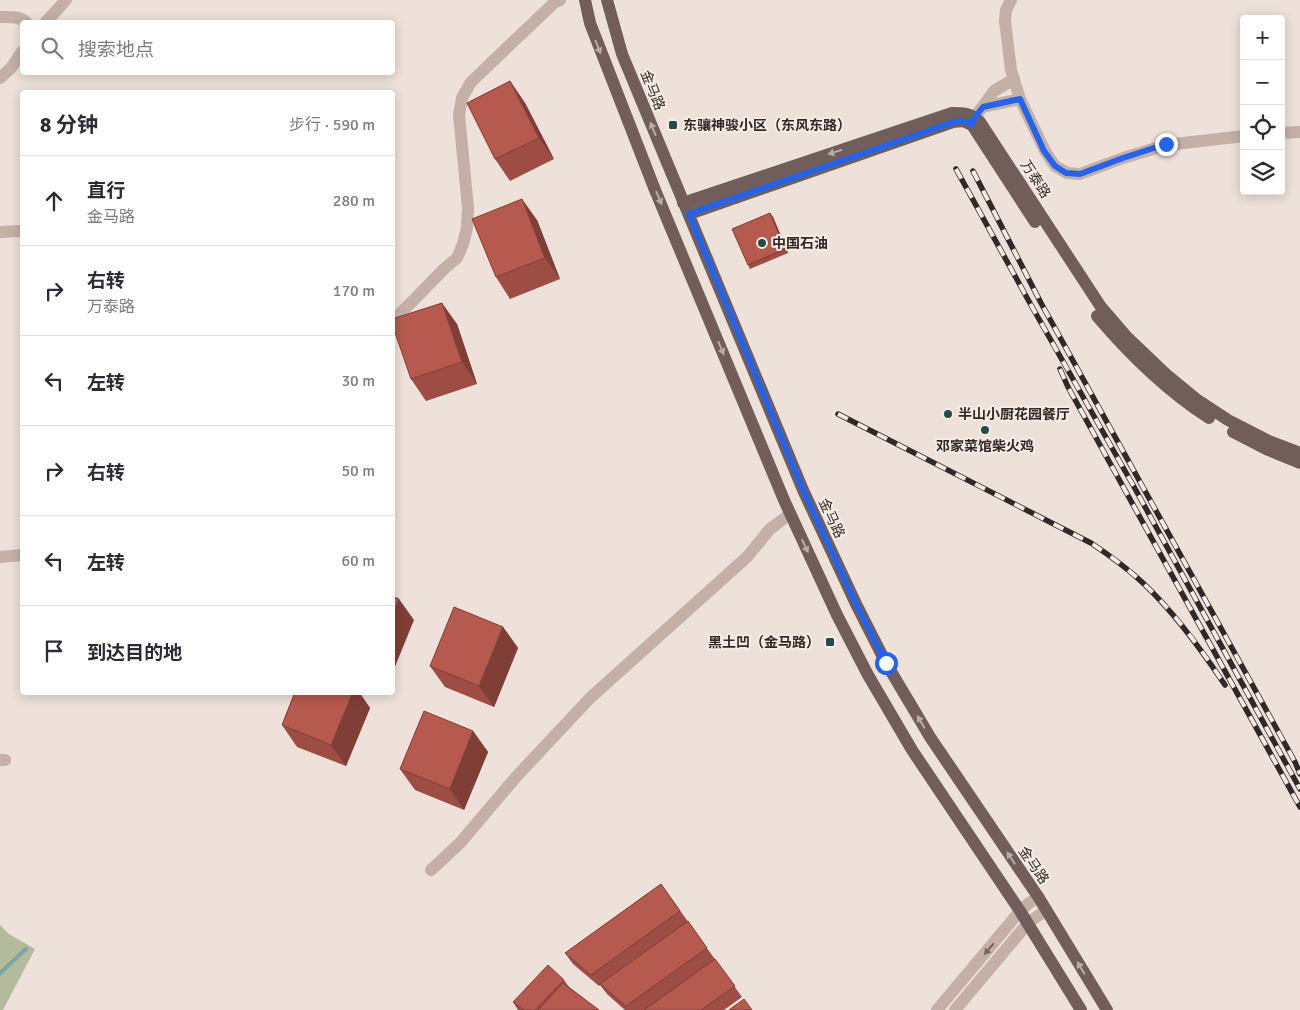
<!DOCTYPE html>
<html lang="zh">
<meta charset="utf-8">
<style>
:root{--surface:#fff;--page:#f2f2f3;--text:#2b2b33;--muted:#7c7c81;--line:#e1e1e2}
body{margin:0;font-family:Signika,"Noto Sans SC",sans-serif;background:var(--page);color:var(--text)}
.controls{position:absolute;right:15px;top:15px;display:grid;overflow:hidden;border-radius:5px;box-shadow:0 2px 12px #0003}
.controls button{width:45px;height:45px;display:grid;place-items:center;padding:0;border:0;border-bottom:1px solid var(--line);background:var(--surface);color:var(--text);font:25px sans-serif}
.stop{position:absolute;width:15px;height:15px;margin:-11px;border:4px solid #2563eb;border-radius:50%;background:#fff}
.stop.end{background:#2563eb;border-color:#fff;box-shadow:0 1px 5px #0008}
.list{margin:0;padding:0;list-style:none}
h2{display:flex;justify-content:space-between;align-items:center;height:65px;margin:0;padding:0 20px;font-size:21px}
h2 small{font-size:16px;font-weight:400;color:var(--muted)}
.list li{display:grid;grid-template-columns:32px 1fr auto;gap:15px;align-items:center;box-sizing:border-box;height:90px;padding:0 20px;border-top:1px solid var(--line)}
.list b{display:block;font-size:19px;white-space:nowrap}
.list p{margin:0;font-size:16px;white-space:nowrap;color:var(--muted)}
.list em{font-size:16px;font-style:normal;color:var(--muted)}
.icon{flex:none;width:28px;height:28px;fill:none;stroke:currentColor;stroke-width:2;stroke-linecap:round;stroke-linejoin:round}
.map{position:relative;flex:none;width:1300px;height:1010px;overflow:hidden}
.search{position:absolute;background:var(--surface);box-shadow:0 2px 12px #0003;left:20px;top:20px;width:375px;height:55px;display:flex;align-items:center;gap:12px;box-sizing:border-box;padding:0 18px;border-radius:5px;color:var(--muted);font-size:19px}
.panel{position:absolute;background:var(--surface);box-shadow:0 2px 12px #0003;left:20px;top:90px;width:375px;height:605px;border-radius:5px}
.map>svg:first-child{display:block}
.green{fill:#b4ba9c}
.lines{fill:none;stroke-linecap:round;stroke-linejoin:round}
.stream{stroke:#7da6a3;stroke-width:4}
.minor{stroke:#c4b0a7;stroke-width:12}
.major{stroke:#715e5a;stroke-width:12}
.rail-casing{stroke:#312927;stroke-width:5.5}
.rail{stroke:#f6ece5;stroke-width:4;stroke-dasharray:11;stroke-linecap:butt}
.wall{fill:#9d4d44}
.shaded-wall{fill:#7f3f37}
.building{fill:#b65a4f;stroke:#7f3f37}
.oneway{fill:#baaca6}
.oneway2{fill:#736661}
.route{stroke:#2563eb;stroke-width:6}
.poi-dot{fill:#224d4a;stroke:#f6ece5;stroke-width:2}
.labels{text-anchor:middle;stroke-width:4;stroke-linejoin:round;paint-order:stroke}
.street-label{font-size:14px;fill:#312927;stroke:#f6ece5}
.poi-label{font-size:14px;font-weight:bold;fill:#312927;stroke:#f6ece5;text-anchor:start}
</style>
<div class="map">
<svg width="1300" height="1010" viewBox="0 0 1300 1010">
<rect width="100%" height="100%" fill="#ede1da"/>
<path class="green" d="M0 925 9 934 35 949 3 1010H0Z"/>
<g class="lines">
<path class="stream" d="M0 973 26 949"/>
<path class="minor" d="M1011 0 1006 10 1005 21 1011 70 1020 99 1045 151 1055 166 1067 173 1080 174 1123 158 1166 145 1244 136
M0 17C9 17 19 16 26 22
M46 22 66 0
M0 78 11 68 22 52
M983 107 1020 99
M972 125 975 117 994 91 1014 79
M1281 133 1300 132
M0 232 22 231
M392 322 445 268 457 258 463 244 467 228 468 208 459 115 462 98 471 82 554 3 560 0
M0 557 22 555
M0 760H5
M431 870 460 843 516 777 590 698 747 557 770 529 790 514
M937 1010 1020 911 1029 903 1039 898
M955 1010 1028 923 1046 910"/>
<path class="major" d="M585 0 590 23 655 190 784 500 837 615 868 675 912 750 1020 911 1081 1010
M607 0 622 54 803 490 856 604 886 663 930 737 1039 898 1107 1010
M683 203 952 113C964 113 971 113 980 122L1101 307 1126 336 1168 376 1196 399 1228 420 1269 441 1300 453
M689 214 953 122 963 121 972 125 1035 222
M1097 316C1130 355 1166 390 1209 418
M1233 432 1266 449 1300 463"/>
<defs>
<path id="rail" d="M956 169 1031 305 1133 485 1300 789
M973 171 1041 303 1295 762 1300 774
M1060 369 1068 387 1300 807
M838 414 1091 543C1109 555 1127 568 1143 583 1175 613 1201 649 1225 685"/>
</defs>
<use href="#rail" class="rail-casing"/>
<use href="#rail" class="rail"/>
</g>
<path class="wall" d="M510 81 525 103 554 159 510 181 495 159Z
M770 213 773 217 788 253 750 269 748 265Z
M537 220 560 279 510 299 496 277Z
M457 324 477 384 426 401 411 379Z
M503 627 518 648 494 707 445 687 430 666Z
M295 692H359L370 708 346 766 297 747 282 725Z
M473 731 488 752 464 810 415 790 400 769Z
M661 884 742 997 724 1010H625L608 995 600 985 599 986 573 964 565 953Z
M564 980 569 987 599 1010H518L513 1002Z"/>
<path class="shaded-wall" d="M510 81 525 103 554 159 539 138Z
M522 199 537 220 560 279 545 258Z
M770 213 773 217 788 253 785 249Z
M442 303 457 324 477 384 462 362Z
M399 599 414 620 392 674V616Z
M503 627 518 648 494 707 479 686Z
M353 692H359L370 708 346 766 331 745Z
M473 731 488 752 464 810 450 789Z"/>
<path class="building" d="M510 81 539 138 495 159 467 103Z
M522 199 545 258 496 277 472 219Z
M770 213 785 249 748 265 732 229Z
M442 303 462 362 411 379 392 324V319Z
M392 596 399 599 392 616Z
M454 607 503 627 479 686 430 666Z
M295 692H353L331 745 282 725Z
M424 711 473 731 450 789 400 769Z
M661 884 680 911 591 975 565 953Z
M688 921 707 948 626 1006 600 984Z
M715 959 735 986 701 1010H644Z
M548 965 564 980 535 1010H524L513 1002Z
M563 983 599 1010H538Z
M744 999 752 1010H729Z"/>
<defs><path id="oneway-solid" d="M-6-.8H1V-3.2L6.5 0L1 3.2V.8H-6Z" transform="scale(1.25)"/></defs>
<g class="oneway">
<use href="#oneway-solid" transform="translate(598 47) rotate(69)"/>
<use href="#oneway-solid" transform="translate(653 129) rotate(-112)"/>
<use href="#oneway-solid" transform="translate(835 152) rotate(162)"/>
<use href="#oneway-solid" transform="translate(659 198) rotate(67)"/>
<use href="#oneway-solid" transform="translate(721 348) rotate(67)"/>
<use href="#oneway-solid" transform="translate(805 546) rotate(65)"/>
<use href="#oneway-solid" transform="translate(921 722) rotate(-121)"/>
<use href="#oneway-solid" transform="translate(1011 858) rotate(-124)"/>
<use href="#oneway-solid" transform="translate(1081 968) rotate(-121)"/>
</g>
<use class="oneway2" href="#oneway-solid" transform="translate(989 949) rotate(130)"/>
<g class="lines">
<path class="route" d="M886 663 856 604 803 490 689 214 954 122 963 121 972 124 975 117 983 107 1020 99 1044 151 1055 166 1066 173 1080 174 1123 158 1166 144"/>
</g>
<g class="poi-dot">
<rect x="668" y="120" width="10" height="10" rx="2.5"/>
<circle cx="762" cy="243" r="5"/>
<circle cx="948" cy="414" r="5"/>
<circle cx="985" cy="430" r="5"/>
<rect x="825" y="637" width="10" height="10" rx="2.5"/>
</g>
<g class="labels">
<g class="street-label">
<text transform="translate(653 90) rotate(68)" y="5">金马路</text>
<text transform="translate(1036 179) rotate(57)" y="5">万泰路</text>
<text transform="translate(832 518) rotate(65)" y="5">金马路</text>
<text transform="translate(1034 865) rotate(56)" y="5">金马路</text>
</g>
<g class="poi-label">
<text x="683" y="130">东骧神骏小区（东风东路）</text>
<text x="772" y="248">中国石油</text>
<text x="958" y="419">半山小厨花园餐厅</text>
<text x="985" y="451" text-anchor="middle">邓家菜馆柴火鸡</text>
<text x="820" y="647" text-anchor="end">黑土凹（金马路）</text>
</g>
</g>
</svg>
<div class="controls">
<button>+</button>
<button>−</button>
<button><svg class="icon" aria-label="locate" viewBox="0 0 24 24"><circle cx="12" cy="12" r="6"/><path d="M12 2v4M12 18v4M2 12h4M18 12h4"/></svg></button>
<button><svg class="icon" aria-label="layers" viewBox="0 0 24 24"><path d="M12 4l9 5-9 5-9-5zM3 14l9 5 9-5"/></svg></button>
</div>
<div class="stop" style="left:886px;top:663px"></div>
<div class="stop end" style="left:1166px;top:144px"></div>
<div class="search"><svg class="icon" aria-label="search" viewBox="0 0 24 24"><circle cx="10" cy="10" r="6"/><path d="M15 15l6 6"/></svg>搜索地点</div>
<section class="panel">
<h2>8 分钟<small>步行 · 590 m</small></h2>
<ul class="list">
<li><svg class="icon" aria-label="ahead" viewBox="0 0 24 24"><path d="M12 20V5M6 11l6-6 6 6"/></svg><div><b>直行</b><p>金马路</p></div><em>280 m</em></li>
<li><svg class="icon" aria-label="right" viewBox="0 0 24 24"><path d="M7 20v-9h11M14 6l5 5-5 5"/></svg><div><b>右转</b><p>万泰路</p></div><em>170 m</em></li>
<li><svg class="icon" aria-label="left" viewBox="0 0 24 24"><path d="M17 20v-9H6M10 6l-5 5 5 5"/></svg><div><b>左转</b></div><em>30 m</em></li>
<li><svg class="icon" aria-label="right" viewBox="0 0 24 24"><path d="M7 20v-9h11M14 6l5 5-5 5"/></svg><div><b>右转</b></div><em>50 m</em></li>
<li><svg class="icon" aria-label="left" viewBox="0 0 24 24"><path d="M17 20v-9H6M10 6l-5 5 5 5"/></svg><div><b>左转</b></div><em>60 m</em></li>
<li><svg class="icon" aria-label="arrive" viewBox="0 0 24 24"><path d="M6 21V4h12l-3 4 3 4H6"/></svg><div><b>到达目的地</b></div></li>
</ul>
</section>
</div>
